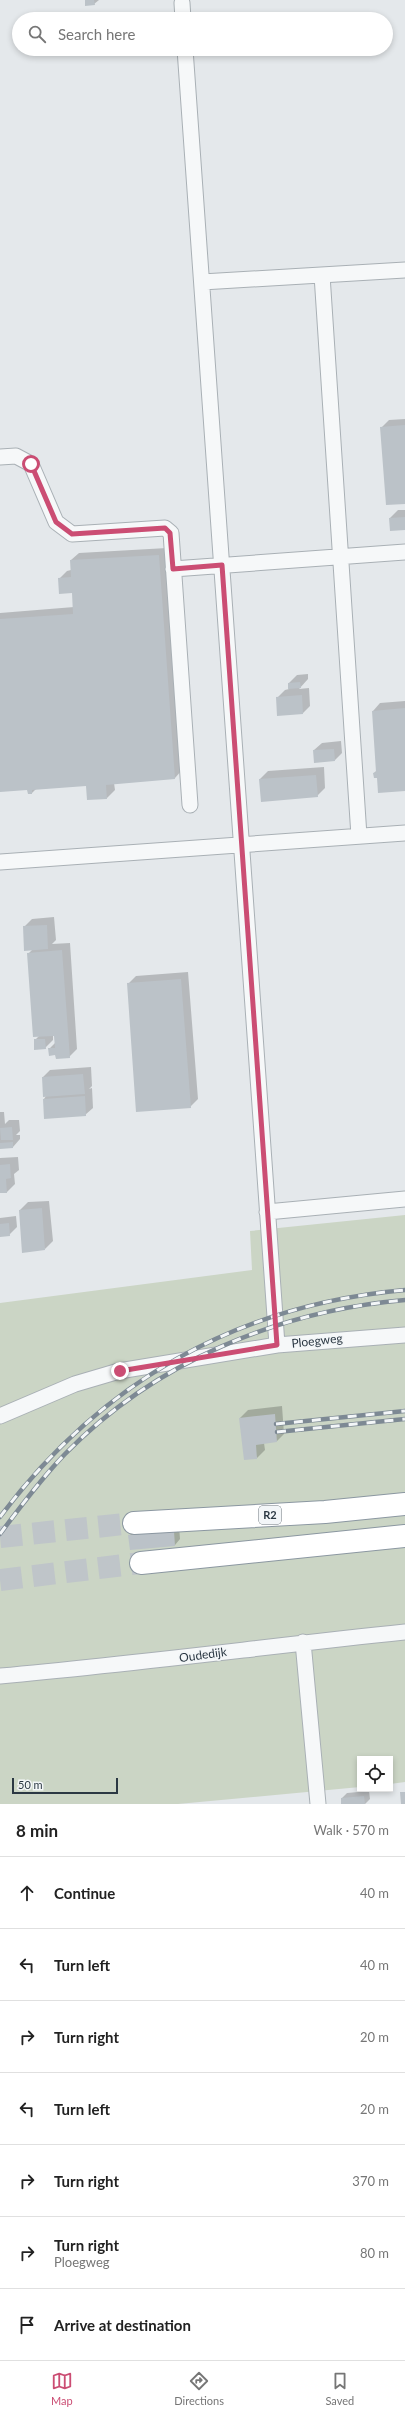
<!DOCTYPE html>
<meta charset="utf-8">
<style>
:root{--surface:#fff;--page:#f6f6f6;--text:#222;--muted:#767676;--line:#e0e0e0;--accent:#cb4d73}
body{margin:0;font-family:Lato,sans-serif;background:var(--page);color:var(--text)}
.controls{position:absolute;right:12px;bottom:12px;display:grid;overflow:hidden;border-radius:0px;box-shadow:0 2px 6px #0003}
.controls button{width:36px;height:36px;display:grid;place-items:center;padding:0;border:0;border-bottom:1px solid var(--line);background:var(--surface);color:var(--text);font:20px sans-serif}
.scale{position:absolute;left:12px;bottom:10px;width:106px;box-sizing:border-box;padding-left:4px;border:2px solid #2b3843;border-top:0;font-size:11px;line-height:14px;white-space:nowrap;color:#2b3843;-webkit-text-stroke:3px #f3f6f8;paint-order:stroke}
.stop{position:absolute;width:12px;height:12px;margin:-9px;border:3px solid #cb4d73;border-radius:50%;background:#fff}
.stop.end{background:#cb4d73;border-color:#fff;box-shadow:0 1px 4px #0008}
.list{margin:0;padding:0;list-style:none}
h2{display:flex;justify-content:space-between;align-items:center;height:52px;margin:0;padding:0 16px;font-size:17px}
h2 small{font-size:13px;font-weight:400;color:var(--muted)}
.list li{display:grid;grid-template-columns:26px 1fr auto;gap:12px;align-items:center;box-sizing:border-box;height:72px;padding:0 16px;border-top:1px solid var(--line)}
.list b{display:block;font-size:15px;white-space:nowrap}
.list p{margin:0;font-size:13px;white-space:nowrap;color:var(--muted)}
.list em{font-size:13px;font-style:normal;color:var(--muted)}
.icon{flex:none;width:22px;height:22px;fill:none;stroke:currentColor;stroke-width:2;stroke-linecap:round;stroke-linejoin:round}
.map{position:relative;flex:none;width:405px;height:1804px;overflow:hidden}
.search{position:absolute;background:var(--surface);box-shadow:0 2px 6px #0003;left:12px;right:12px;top:12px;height:44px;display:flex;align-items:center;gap:10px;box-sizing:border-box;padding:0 14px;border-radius:22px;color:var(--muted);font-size:15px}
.sheet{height:556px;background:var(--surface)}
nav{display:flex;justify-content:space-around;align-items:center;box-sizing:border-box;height:56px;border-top:1px solid var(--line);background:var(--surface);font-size:11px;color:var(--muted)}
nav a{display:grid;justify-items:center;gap:2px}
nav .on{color:var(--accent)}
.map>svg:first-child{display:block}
.green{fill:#cbd5c5}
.shadow{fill:#0003}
.building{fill:#bbc2c8}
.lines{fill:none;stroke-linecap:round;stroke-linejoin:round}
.highway-tunnel{stroke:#bfc5c9;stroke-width:22;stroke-dasharray:22 11;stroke-linecap:butt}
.minor-casing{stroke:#a9b0b5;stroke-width:17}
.highway-casing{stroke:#8b97a1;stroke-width:24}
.minor{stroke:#f6f8f9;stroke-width:15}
.highway{stroke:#fff;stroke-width:22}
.rail-casing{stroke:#7d8994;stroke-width:4.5}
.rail{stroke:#f3f6f8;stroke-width:3;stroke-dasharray:9;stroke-linecap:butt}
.route{stroke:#cb4d73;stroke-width:5}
.labels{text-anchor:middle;stroke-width:3.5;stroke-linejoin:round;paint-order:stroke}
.shield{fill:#f3f6f8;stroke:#677179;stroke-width:1}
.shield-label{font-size:11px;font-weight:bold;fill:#2b3843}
.street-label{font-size:12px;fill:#2b3843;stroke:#f3f6f8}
</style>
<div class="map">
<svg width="405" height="1804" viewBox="0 0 405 1804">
<rect width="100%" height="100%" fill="#e4e8eb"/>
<path class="green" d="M405 1215V1782L390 1784V1759H360V1787L178 1804H0V1303L252 1270 250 1231Z"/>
<path class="shadow" d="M86 0H99L94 4Z
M405 419V503L381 428 389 420Z
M398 510H405V529L390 518Z
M167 548 182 770 175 778 114 783 115 790 107 798 87 785 36 789 32 793 28 789 0 791V613L74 607 73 592 59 579 67 571 71 570V560L79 553Z
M308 674V679L299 689 309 688 310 706 303 713 277 698 285 690 289 689V683L297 675Z
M405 701V790L374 773 377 770 373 711 380 703Z
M341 741 342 753 335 760 314 750 322 743Z
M324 767 325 788 317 796 260 779 268 771Z
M54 917 56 940 52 944 70 943 77 1049 69 1057 56 1054 49 1049 56 1042 55 1035H53V1040L45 1048 35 1040 39 1036 29 953 33 949 24 927 32 919Z
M188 972 198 1099 190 1107 128 984 136 976Z
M91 1067 92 1086 89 1089 92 1088 93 1108 85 1115 44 1099 46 1096 43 1077 50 1070Z
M0 1112H4L5 1124 9 1120H19L20 1131 16 1135H20V1139L13 1147 0 1148Z
M18 1157 19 1170 14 1174 15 1184 7 1192H0V1158Z
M49 1201 53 1241 45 1249 20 1210 28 1202Z
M16 1216 17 1227 9 1235 0 1236V1218Z
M282 1406 284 1434 277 1441 264 1443 265 1450 257 1458 240 1418 248 1410Z
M179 1526 180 1539 175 1545 131 1549 129 1536 135 1530Z
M369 1791 370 1799 365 1804H342V1798L347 1793Z"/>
<path class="building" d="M85 0H94L95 5 85 6Z
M405 425V504L386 505 380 427Z
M405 517V530L390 531 389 518Z
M159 555 175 779 106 785 107 799 87 800 86 786 32 790V794H28L27 790 0 792V619L73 614 72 593 59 594 58 578 71 577 70 560Z
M300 682 301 688 288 689V683Z
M302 695 303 714 277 716 276 697Z
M405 708V791L378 793 377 778H374L373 773 376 772 372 711Z
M334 749 335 761 314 763 313 750Z
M316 775 318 797 261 802 259 779Z
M47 925 48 949 24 951 23 926Z
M62 950 70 1058 56 1059 55 1055 49 1056 48 1048H55L54 1036 33 1037 27 953Z
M181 979 191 1108 136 1112 127 983Z
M34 1039H45L46 1049 34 1050Z
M83 1074 85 1094 43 1097 42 1077Z
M85 1096 86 1116 44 1119 43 1099Z
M12 1127 13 1140H1L0 1128Z
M13 1142V1148L0 1149V1143Z
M10 1164 11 1178 6 1179 7 1193H0V1165Z
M42 1208 45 1250 22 1253 19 1210Z
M9 1223 10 1236 0 1237V1224Z
M275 1414 277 1442 256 1445 257 1459 244 1460 239 1418Z
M174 1531 175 1546 130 1550 128 1535Z
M400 1792H405V1804H401Z
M364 1796 365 1804H341V1798Z"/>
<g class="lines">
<path class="highway-tunnel" d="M0 1537 134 1523
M0 1580 141 1563"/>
<defs>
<path id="minor" d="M182 3 183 19
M185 49 277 1345
M322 275 359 836
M202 282 405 270
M0 457 16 456 31 464 56 522 72 534 165 528 171 533 190 805
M173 569 405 552
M0 862 405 833
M267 1212 405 1199
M0 1416 75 1384 119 1371 277 1345 405 1335
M303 1642 318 1804
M0 1676C135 1664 270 1646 405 1632"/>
<path id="highway" d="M134 1523 325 1512 405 1504
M141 1563 405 1536"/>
</defs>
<use href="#minor" class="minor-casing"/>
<use href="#highway" class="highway-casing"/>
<use href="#minor" class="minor"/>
<use href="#highway" class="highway"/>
<defs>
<path id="rail" d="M276 1424 405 1411
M277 1432 405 1419
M0 1517C101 1382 237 1305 405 1290
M0 1534C21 1506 41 1479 65 1454 155 1362 278 1311 405 1300"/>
</defs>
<use href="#rail" class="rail-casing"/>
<use href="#rail" class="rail"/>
</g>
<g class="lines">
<path class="route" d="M31 464 56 522 72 534 165 528 170 533 173 569 222 565 277 1345 120 1371"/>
</g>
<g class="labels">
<rect class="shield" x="259" y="1506" width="22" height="18" rx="3"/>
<g class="shield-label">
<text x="270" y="1519">R2</text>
</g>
<g class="street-label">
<text transform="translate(317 1341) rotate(-6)" y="4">Ploegweg</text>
<text transform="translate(203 1655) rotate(-8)" y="4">Oudedijk</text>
</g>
</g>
</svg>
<div class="controls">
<button><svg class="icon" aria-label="locate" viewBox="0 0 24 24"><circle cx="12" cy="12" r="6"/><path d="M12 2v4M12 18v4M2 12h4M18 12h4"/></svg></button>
</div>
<div class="scale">50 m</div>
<div class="stop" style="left:31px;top:464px"></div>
<div class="stop end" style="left:120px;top:1371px"></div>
<div class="search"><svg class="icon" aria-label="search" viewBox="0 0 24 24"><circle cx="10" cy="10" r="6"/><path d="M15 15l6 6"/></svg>Search here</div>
</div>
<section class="sheet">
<h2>8 min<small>Walk · 570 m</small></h2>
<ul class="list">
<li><svg class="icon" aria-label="ahead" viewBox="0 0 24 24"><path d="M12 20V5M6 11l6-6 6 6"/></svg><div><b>Continue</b></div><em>40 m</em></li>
<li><svg class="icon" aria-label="left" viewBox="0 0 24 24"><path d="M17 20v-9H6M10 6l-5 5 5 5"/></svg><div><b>Turn left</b></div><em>40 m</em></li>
<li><svg class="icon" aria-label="right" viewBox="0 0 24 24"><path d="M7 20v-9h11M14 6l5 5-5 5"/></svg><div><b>Turn right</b></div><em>20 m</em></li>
<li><svg class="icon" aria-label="left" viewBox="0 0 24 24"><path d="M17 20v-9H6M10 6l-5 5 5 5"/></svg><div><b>Turn left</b></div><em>20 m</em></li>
<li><svg class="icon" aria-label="right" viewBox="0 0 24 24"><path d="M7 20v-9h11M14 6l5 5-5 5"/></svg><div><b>Turn right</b></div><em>370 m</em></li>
<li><svg class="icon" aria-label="right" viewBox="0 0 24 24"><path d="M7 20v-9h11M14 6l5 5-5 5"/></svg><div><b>Turn right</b><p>Ploegweg</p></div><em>80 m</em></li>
<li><svg class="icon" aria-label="arrive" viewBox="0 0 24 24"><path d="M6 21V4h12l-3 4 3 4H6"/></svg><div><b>Arrive at destination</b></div></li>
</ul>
</section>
<nav>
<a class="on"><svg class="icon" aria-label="map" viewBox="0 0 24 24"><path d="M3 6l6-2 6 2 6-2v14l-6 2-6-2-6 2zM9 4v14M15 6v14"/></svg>Map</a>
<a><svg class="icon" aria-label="directions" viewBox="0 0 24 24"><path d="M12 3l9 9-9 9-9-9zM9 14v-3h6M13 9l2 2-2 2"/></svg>Directions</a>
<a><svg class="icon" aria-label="saved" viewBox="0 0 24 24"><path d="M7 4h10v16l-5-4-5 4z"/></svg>Saved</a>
</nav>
